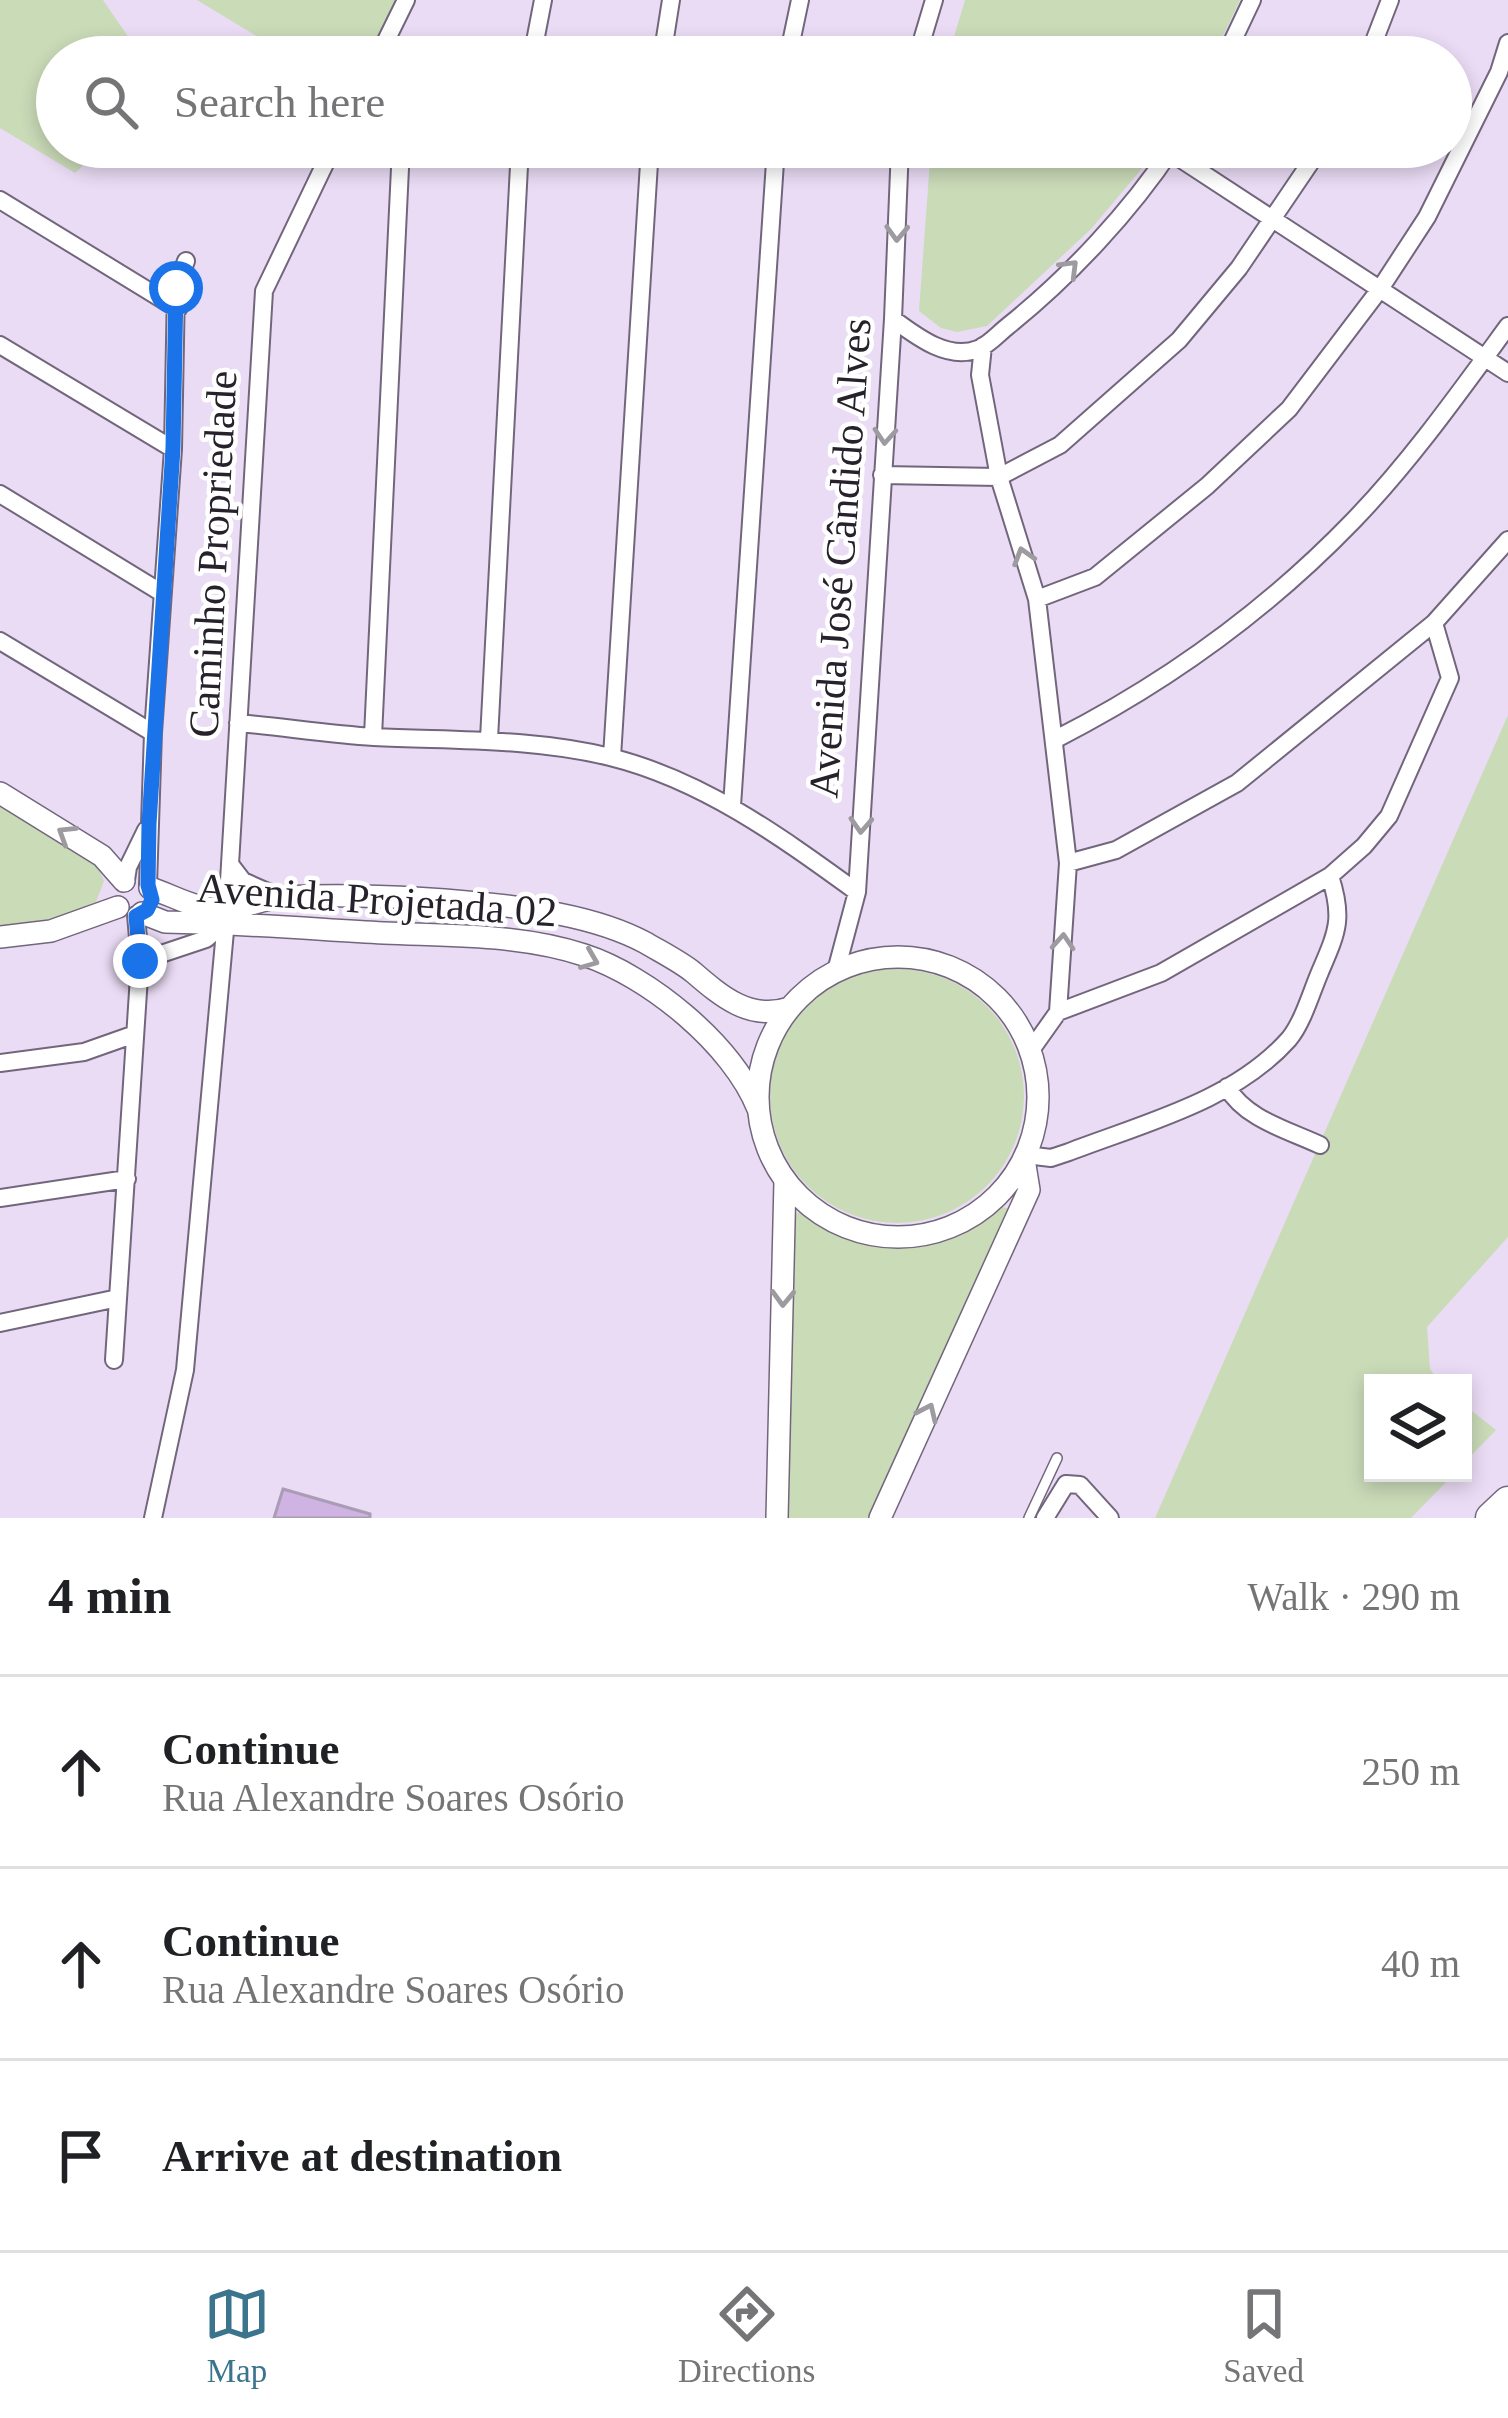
<!DOCTYPE html>
<meta charset="utf-8">
<style>
:root{--surface:#fff;--page:#f2f2f2;--text:#202124;--muted:#757577;--line:#e0e0e0;--accent:#3b748d}
body{margin:0;font-family:Georgia,serif;background:var(--page);color:var(--text)}
.controls{position:absolute;right:36px;bottom:36px;display:grid;overflow:hidden;border-radius:0px;box-shadow:0 6px 18px #0003}
.controls button{width:108px;height:108px;display:grid;place-items:center;padding:0;border:0;border-bottom:3px solid var(--line);background:var(--surface);color:var(--text);font:60px sans-serif}
.stop{position:absolute;width:36px;height:36px;margin:-27px;border:9px solid #1a73e8;border-radius:50%;background:#fff}
.stop.end{background:#1a73e8;border-color:#fff;box-shadow:0 3px 12px #0008}
.list{margin:0;padding:0;list-style:none}
h2{display:flex;justify-content:space-between;align-items:center;height:156px;margin:0;padding:0 48px;font-size:51px}
h2 small{font-size:39px;font-weight:400;color:var(--muted)}
.list li{display:grid;grid-template-columns:78px 1fr auto;gap:36px;align-items:center;box-sizing:border-box;height:192px;padding:0 48px;border-top:3px solid var(--line)}
.list b{display:block;font-size:45px;white-space:nowrap}
.list p{margin:0;font-size:39px;white-space:nowrap;color:var(--muted)}
.list em{font-size:39px;font-style:normal;color:var(--muted)}
.icon{flex:none;width:66px;height:66px;fill:none;stroke:currentColor;stroke-width:2;stroke-linecap:round;stroke-linejoin:round}
.map{position:relative;flex:none;width:1508px;height:1518px;overflow:hidden}
.search{position:absolute;background:var(--surface);box-shadow:0 6px 18px #0003;left:36px;right:36px;top:36px;height:132px;display:flex;align-items:center;gap:30px;box-sizing:border-box;padding:0 42px;border-radius:66px;color:var(--muted);font-size:45px}
.sheet{height:732px;background:var(--surface)}
nav{display:flex;justify-content:space-around;align-items:center;box-sizing:border-box;height:168px;border-top:3px solid var(--line);background:var(--surface);font-size:33px;color:var(--muted)}
nav a{display:grid;justify-items:center;gap:6px}
nav .on{color:var(--accent)}
.map>svg:first-child{display:block}
.green{fill:#cadbb8}
.building{fill:#ceb3e3;stroke:#a99cb4;stroke-width:3}
.lines{fill:none;stroke-linecap:round;stroke-linejoin:round}
.service-casing{stroke:#72667c;stroke-width:12}
.minor-casing{stroke:#72667c;stroke-width:20}
.tertiary-casing{stroke:#72667c;stroke-width:24}
.motorway-casing{stroke:#72667c;stroke-width:33}
.service{stroke:#fff;stroke-width:9}
.minor{stroke:#fff;stroke-width:16}
.tertiary{stroke:#fff;stroke-width:21}
.motorway{stroke:#fff;stroke-width:30}
.oneway{stroke:#9d9b9f}
.route{stroke:#1a73e8;stroke-width:15}
.labels{text-anchor:middle;stroke-width:9;stroke-linejoin:round;paint-order:stroke}
.street-label{font-size:42px;fill:#26212a;stroke:#fff}
</style>
<div class="map">
<svg width="1508" height="1518" viewBox="0 0 1508 1518">
<rect width="100%" height="100%" fill="#eadcf5"/>
<path class="green" d="M0 0H103L142 57H57V147H103L75 173 0 128Z
M197 0H396L367 57H291Z
M965 0H1240L1213 57H948Z
M931 147H1160L1091 229 987 326 957 332 941 328 919 311Z
M1508 715V1237L1427 1327 1430 1369 1440 1383H1373V1473H1455L1411 1518H1155Z
M0 806 98 867 104 881 96 902 60 917 0 927Z
M770 1096a127 127 0 1 1 254 0a127 127 0 1 1-254 0Z
M1000 1206 1009 1209 868 1518H786L794 1216 800 1211C871 1255 933 1261 1000 1206Z
M1463 1404 1496 1430 1463 1464Z"/>
<path class="building" d="M283 1489 370 1514V1518H274Z"/>
<g class="lines">
<defs>
<path id="service" d="M1029 1518 1057 1458"/>
<path id="minor" d="M378 57 406 0
M532 57 543 0
M662 57 671 0
M788 57 800 0
M917 57 934 0
M1225 57 1252 0
M1368 57 1390 0
M1170 152 1508 373
M0 200 178 309
M893 319C916 336 948 361 978 349 989 345 999 333 1008 326 1069 277 1130 212 1173 147
M0 345 173 449
M983 346 980 375 999 477 1037 599 1068 863 1058 1012 1031 1050
M882 475 999 477 1060 445 1179 340 1239 268 1321 147
M0 494 162 593
M1037 599 1095 577 1207 486 1289 409 1380 289 1427 217 1499 72 1508 43
M0 641 153 733
M238 723C283 727 329 734 374 737 454 741 532 738 610 757 703 780 781 837 857 892
M373 736 401 147
M489 739 520 147
M1056 739C1166 683 1266 611 1353 521 1410 462 1459 393 1508 326
M612 757 650 147
M732 806 776 147
M1068 863 1116 850 1237 783 1434 623 1508 540
M230 864 243 881 279 897
M126 880 128 867 146 830
M148 885 153 733 173 449 176 288 186 261
M140 961 206 939 225 923
M836 971 857 892 893 319 900 147
M1058 1012 1161 973 1330 876 1364 846 1389 816 1450 678 1434 623
M0 1063 84 1052 135 1034
M1227 1087C1245 1119 1288 1130 1320 1145
M1026 1155 1051 1158 1069 1152C1144 1123 1234 1101 1289 1039 1303 1022 1311 993 1320 972 1337 932 1344 919 1330 876
M0 1198 127 1179
M0 1323 118 1298
M114 1360 140 961 136 915
M153 1518 185 1370 228 898 264 291 333 147
M1045 1518 1066 1484 1080 1485 1110 1518"/>
<path id="tertiary" d="M0 793 102 856 124 881
M150 888C177 897 199 912 229 909 247 907 265 898 283 897 367 893 477 899 559 914 589 920 618 928 646 943 661 952 679 961 693 972 722 997 750 1021 790 1008
M142 913 165 922C238 923 311 929 384 933 449 936 521 934 584 955 649 976 733 1045 758 1109
M0 937 51 931 118 907
M758 1097a140 140 0 1 1 280 0a140 140 0 1 1-280 0Z
M777 1518 785 1181
M880 1518 1029 1190 1024 1159"/>
<path id="motorway" d="M1491 1518 1508 1502"/>
</defs>
<use href="#service" class="service-casing"/>
<use href="#minor" class="minor-casing"/>
<use href="#tertiary" class="tertiary-casing"/>
<use href="#motorway" class="motorway-casing"/>
<use href="#service" class="service"/>
<use href="#minor" class="minor"/>
<use href="#tertiary" class="tertiary"/>
<use href="#motorway" class="motorway"/>
</g>
<defs><path id="oneway-chevron" d="M-2-3.5L2.5 0L-2 3.5" fill="none" stroke-width="1.6" stroke-linecap="round" stroke-linejoin="round" transform="scale(3)"/></defs>
<g class="oneway">
<use href="#oneway-chevron" transform="translate(897 233) rotate(92)"/>
<use href="#oneway-chevron" transform="translate(1070 268) rotate(-45)"/>
<use href="#oneway-chevron" transform="translate(885 436) rotate(94)"/>
<use href="#oneway-chevron" transform="translate(1023 556) rotate(-107)"/>
<use href="#oneway-chevron" transform="translate(861 825) rotate(93)"/>
<use href="#oneway-chevron" transform="translate(66 834) rotate(-148)"/>
<use href="#oneway-chevron" transform="translate(1063 942) rotate(-86)"/>
<use href="#oneway-chevron" transform="translate(590 960) rotate(22)"/>
<use href="#oneway-chevron" transform="translate(783 1298) rotate(92)"/>
<use href="#oneway-chevron" transform="translate(928 1412) rotate(-65)"/>
</g>
<g class="lines">
<path class="route" d="M140 961 136 916 147 910 152 900 148 885 149 824 173 448 176 288"/>
</g>
<g class="labels">
<g class="street-label">
<text transform="translate(212 554) rotate(-87)" y="15">Caminho Propriedade</text>
<text transform="translate(839 558) rotate(-86)" y="15">Avenida José Cândido Alves</text>
<text transform="translate(377 899) rotate(4)" y="15">Avenida Projetada 02</text>
</g>
</g>
</svg>
<div class="controls">
<button><svg class="icon" aria-label="layers" viewBox="0 0 24 24"><path d="M12 4l9 5-9 5-9-5zM3 14l9 5 9-5"/></svg></button>
</div>
<div class="stop" style="left:176px;top:288px"></div>
<div class="stop end" style="left:140px;top:961px"></div>
<div class="search"><svg class="icon" aria-label="search" viewBox="0 0 24 24"><circle cx="10" cy="10" r="6"/><path d="M15 15l6 6"/></svg>Search here</div>
</div>
<section class="sheet">
<h2>4 min<small>Walk · 290 m</small></h2>
<ul class="list">
<li><svg class="icon" aria-label="ahead" viewBox="0 0 24 24"><path d="M12 20V5M6 11l6-6 6 6"/></svg><div><b>Continue</b><p>Rua Alexandre Soares Osório</p></div><em>250 m</em></li>
<li><svg class="icon" aria-label="ahead" viewBox="0 0 24 24"><path d="M12 20V5M6 11l6-6 6 6"/></svg><div><b>Continue</b><p>Rua Alexandre Soares Osório</p></div><em>40 m</em></li>
<li><svg class="icon" aria-label="arrive" viewBox="0 0 24 24"><path d="M6 21V4h12l-3 4 3 4H6"/></svg><div><b>Arrive at destination</b></div></li>
</ul>
</section>
<nav>
<a class="on"><svg class="icon" aria-label="map" viewBox="0 0 24 24"><path d="M3 6l6-2 6 2 6-2v14l-6 2-6-2-6 2zM9 4v14M15 6v14"/></svg>Map</a>
<a><svg class="icon" aria-label="directions" viewBox="0 0 24 24"><path d="M12 3l9 9-9 9-9-9zM9 14v-3h6M13 9l2 2-2 2"/></svg>Directions</a>
<a><svg class="icon" aria-label="saved" viewBox="0 0 24 24"><path d="M7 4h10v16l-5-4-5 4z"/></svg>Saved</a>
</nav>
